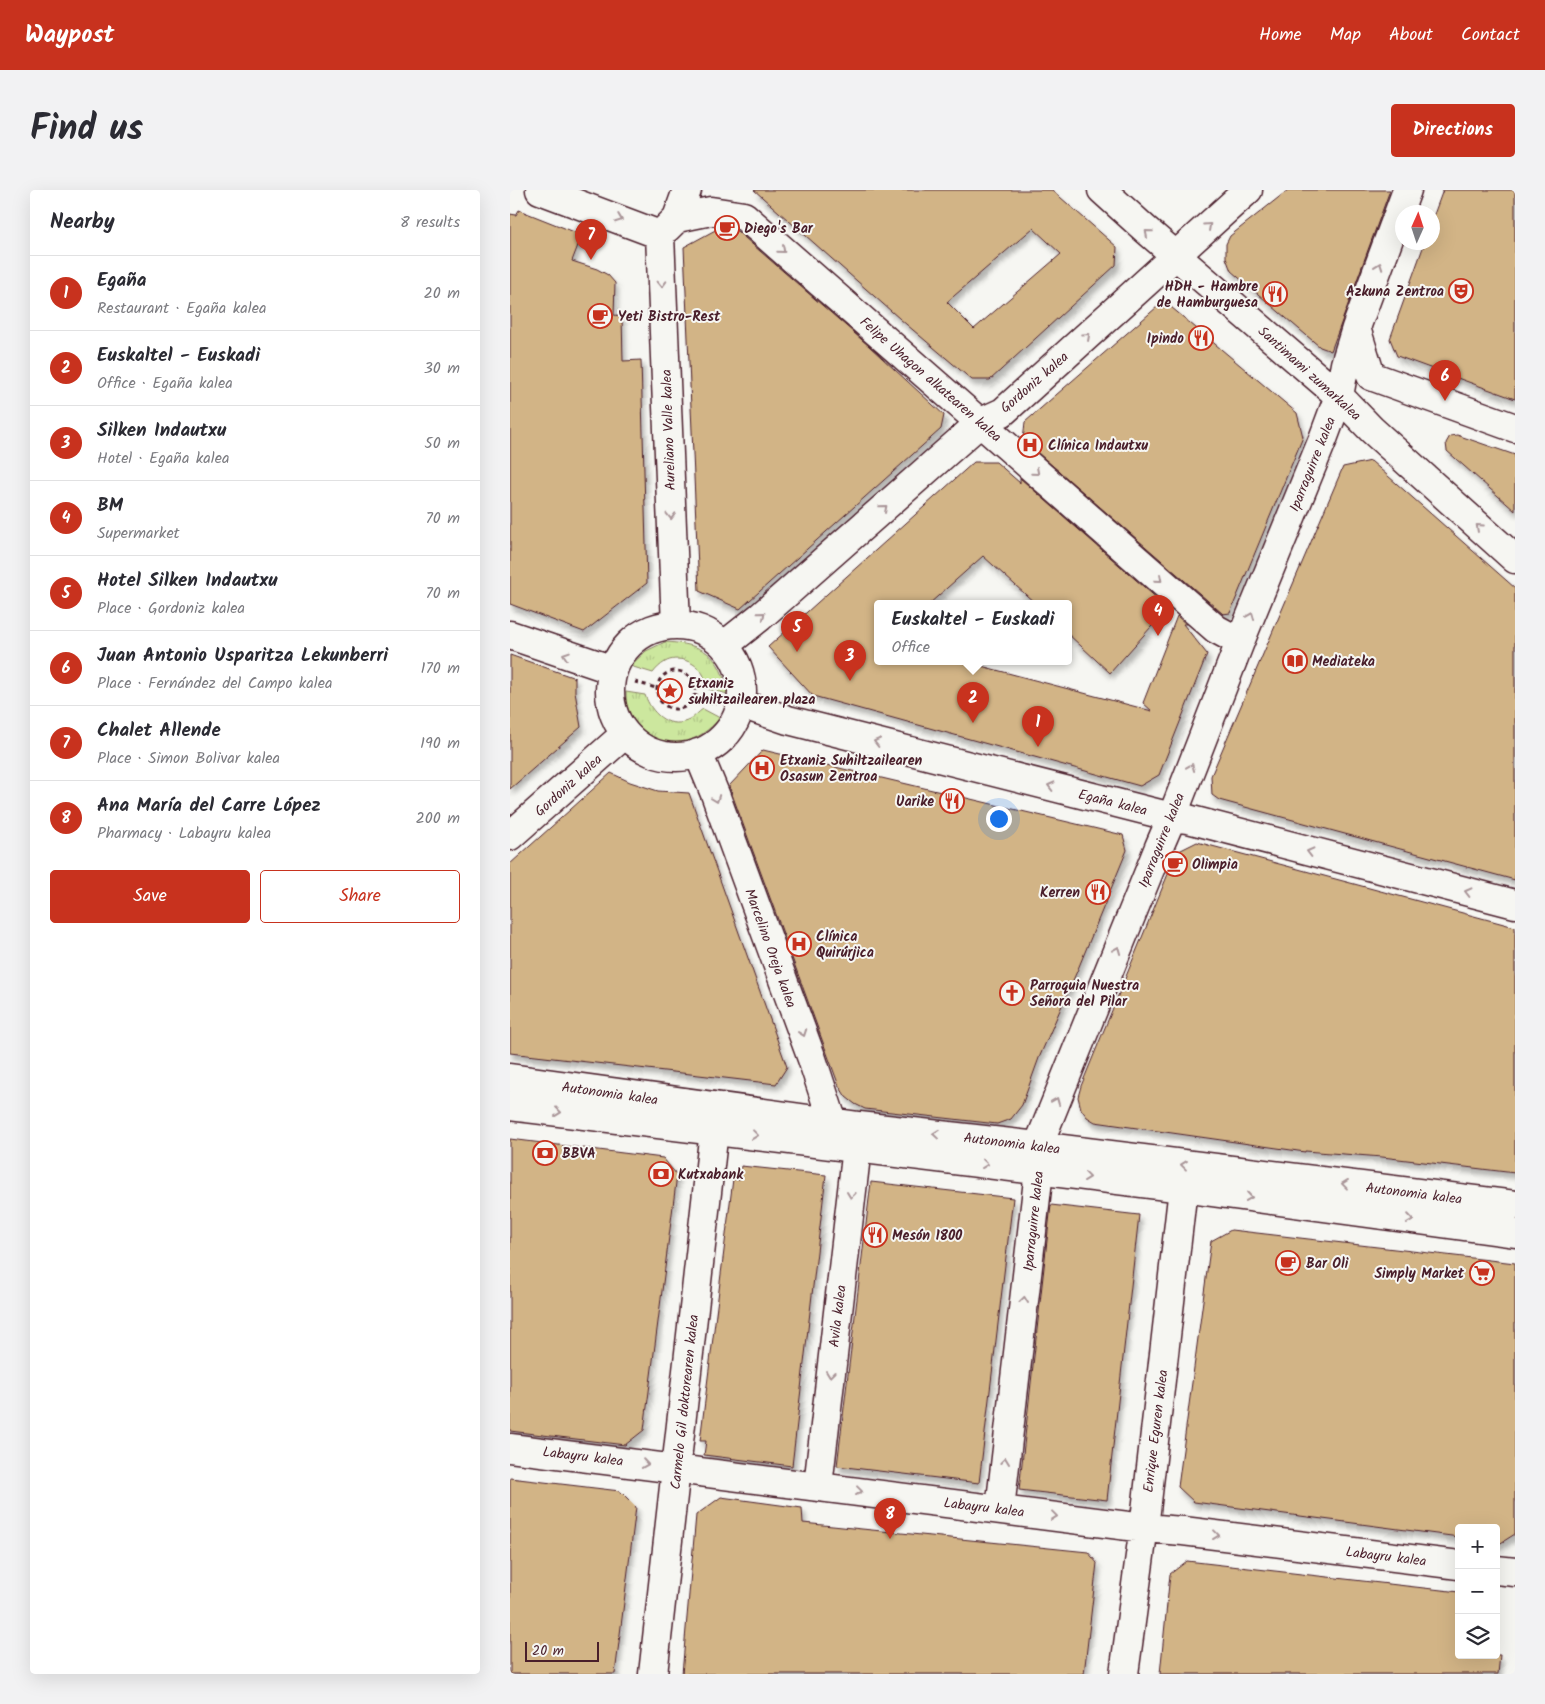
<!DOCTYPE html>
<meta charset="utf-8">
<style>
:root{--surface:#fff;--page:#f2f2f3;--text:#2b2b33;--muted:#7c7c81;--line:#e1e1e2;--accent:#c8321e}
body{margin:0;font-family:Kalam,sans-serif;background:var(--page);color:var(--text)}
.controls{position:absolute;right:15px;bottom:15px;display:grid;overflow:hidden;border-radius:5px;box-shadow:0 5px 20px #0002}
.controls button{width:45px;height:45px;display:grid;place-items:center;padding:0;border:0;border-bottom:1px solid var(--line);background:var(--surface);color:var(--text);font:25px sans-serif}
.compass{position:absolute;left:885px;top:15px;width:45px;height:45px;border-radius:50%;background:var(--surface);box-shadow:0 5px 20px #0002;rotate:3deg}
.scale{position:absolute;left:15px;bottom:12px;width:74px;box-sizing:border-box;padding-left:5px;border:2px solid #4a1f2b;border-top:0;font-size:14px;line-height:18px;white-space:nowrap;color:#4a1f2b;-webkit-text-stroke:4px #f6f6f2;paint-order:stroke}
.you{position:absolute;left:488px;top:628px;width:18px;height:18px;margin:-12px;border:4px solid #fff;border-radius:50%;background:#1a73e8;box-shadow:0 0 0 8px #1a73e833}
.badge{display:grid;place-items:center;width:32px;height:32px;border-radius:50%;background:var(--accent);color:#fff;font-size:16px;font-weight:700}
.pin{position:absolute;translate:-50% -41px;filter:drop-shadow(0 1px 2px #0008)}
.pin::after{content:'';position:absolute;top:26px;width:18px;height:15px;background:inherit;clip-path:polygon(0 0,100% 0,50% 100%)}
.popup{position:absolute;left:364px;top:410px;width:198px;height:65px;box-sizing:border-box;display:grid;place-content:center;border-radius:5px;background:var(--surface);filter:drop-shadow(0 1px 4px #0005);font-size:16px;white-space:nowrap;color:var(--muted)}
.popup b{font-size:19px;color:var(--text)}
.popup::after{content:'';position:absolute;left:50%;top:100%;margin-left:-10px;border:10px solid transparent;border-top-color:var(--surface)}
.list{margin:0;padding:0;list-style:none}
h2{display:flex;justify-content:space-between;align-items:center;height:65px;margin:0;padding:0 20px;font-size:21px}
h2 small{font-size:16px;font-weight:400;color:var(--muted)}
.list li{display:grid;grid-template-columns:32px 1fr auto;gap:15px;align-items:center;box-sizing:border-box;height:75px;padding:0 20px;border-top:1px solid var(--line)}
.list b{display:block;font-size:19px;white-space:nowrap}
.list p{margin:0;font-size:16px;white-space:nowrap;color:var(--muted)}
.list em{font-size:16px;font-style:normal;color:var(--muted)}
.actions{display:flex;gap:10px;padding:15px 20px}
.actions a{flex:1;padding:11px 0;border:1px solid var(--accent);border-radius:5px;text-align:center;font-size:18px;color:var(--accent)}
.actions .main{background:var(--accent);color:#fff}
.icon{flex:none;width:28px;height:28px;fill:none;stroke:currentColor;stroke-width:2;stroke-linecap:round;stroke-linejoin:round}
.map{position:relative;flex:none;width:1005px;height:1484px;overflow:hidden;border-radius:5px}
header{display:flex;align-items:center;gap:30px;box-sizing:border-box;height:70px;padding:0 25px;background:var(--accent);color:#fff}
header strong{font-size:24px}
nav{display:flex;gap:28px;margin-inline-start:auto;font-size:18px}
.intro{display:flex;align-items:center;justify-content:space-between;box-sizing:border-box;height:120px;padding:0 30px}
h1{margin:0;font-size:35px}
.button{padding:12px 22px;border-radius:5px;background:var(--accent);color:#fff;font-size:18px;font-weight:700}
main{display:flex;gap:30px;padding:0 30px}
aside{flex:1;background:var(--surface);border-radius:5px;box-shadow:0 5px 20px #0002}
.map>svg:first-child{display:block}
.park{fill:url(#park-tufts);stroke:#8b8364}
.building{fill:#d2b486;stroke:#4a1f2b;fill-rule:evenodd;filter:url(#shadow)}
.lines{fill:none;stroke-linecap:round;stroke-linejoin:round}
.minor-casing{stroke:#4a1f2b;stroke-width:31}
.major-casing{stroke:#4a1f2b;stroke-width:31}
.path{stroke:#4a1f2b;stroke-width:3;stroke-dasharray:4 4;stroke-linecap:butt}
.minor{stroke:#f6f6f2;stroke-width:28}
.major{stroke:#f6f6f2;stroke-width:28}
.oneway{stroke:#a99598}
.labels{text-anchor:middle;stroke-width:4;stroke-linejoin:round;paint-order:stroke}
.poi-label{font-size:14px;font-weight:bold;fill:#4a1f2b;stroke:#f6f6f2;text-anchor:start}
.street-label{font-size:14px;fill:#4a1f2b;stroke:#f6f6f2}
</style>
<header>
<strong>Waypost</strong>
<nav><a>Home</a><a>Map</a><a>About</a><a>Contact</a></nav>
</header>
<div class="intro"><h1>Find us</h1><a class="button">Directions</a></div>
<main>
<aside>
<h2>Nearby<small>8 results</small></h2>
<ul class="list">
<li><span class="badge">1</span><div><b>Egaña</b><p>Restaurant · Egaña kalea</p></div><em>20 m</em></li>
<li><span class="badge">2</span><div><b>Euskaltel - Euskadi</b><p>Office · Egaña kalea</p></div><em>30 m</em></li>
<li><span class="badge">3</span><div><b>Silken Indautxu</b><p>Hotel · Egaña kalea</p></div><em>50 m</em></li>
<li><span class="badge">4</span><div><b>BM</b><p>Supermarket</p></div><em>70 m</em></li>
<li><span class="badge">5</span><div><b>Hotel Silken Indautxu</b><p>Place · Gordoniz kalea</p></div><em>70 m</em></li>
<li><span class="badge">6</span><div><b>Juan Antonio Usparitza Lekunberri</b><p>Place · Fernández del Campo kalea</p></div><em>170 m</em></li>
<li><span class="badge">7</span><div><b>Chalet Allende</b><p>Place · Simon Bolivar kalea</p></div><em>190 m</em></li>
<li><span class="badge">8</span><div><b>Ana María del Carre López</b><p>Pharmacy · Labayru kalea</p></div><em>200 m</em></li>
</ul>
<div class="actions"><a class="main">Save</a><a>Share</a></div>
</aside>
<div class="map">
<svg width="1005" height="1484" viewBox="0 0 1005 1484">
<defs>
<pattern id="park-tufts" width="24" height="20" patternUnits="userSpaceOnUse" patternTransform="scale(1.25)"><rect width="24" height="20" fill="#cce79e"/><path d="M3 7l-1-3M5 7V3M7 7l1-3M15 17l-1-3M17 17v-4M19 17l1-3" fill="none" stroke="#b1c688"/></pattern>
<filter id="shadow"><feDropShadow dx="3" dy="5.5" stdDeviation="2.5" flood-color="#0004"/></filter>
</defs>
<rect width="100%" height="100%" fill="#f6f6f2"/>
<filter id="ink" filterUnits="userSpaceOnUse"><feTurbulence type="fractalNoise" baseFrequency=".02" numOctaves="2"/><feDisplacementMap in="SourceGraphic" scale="10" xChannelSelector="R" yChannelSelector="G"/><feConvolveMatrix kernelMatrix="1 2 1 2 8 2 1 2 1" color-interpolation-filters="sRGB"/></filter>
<g filter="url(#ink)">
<path class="park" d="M155 452C194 454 210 464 218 504L198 499C196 494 195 488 193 484 185 471 167 465 155 472 150 475 146 479 143 483L120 476 136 461Z
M116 502 135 505C141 522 157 539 177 531 183 529 188 522 193 519L210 528C189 552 160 564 133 540 126 534 120 526 118 518 116 513 116 507 116 502Z"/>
<path class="building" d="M244 0H542L607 57 606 75 480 190H462L390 129ZM523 38 551 64 464 139 437 112Z
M778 0H880L821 161 810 157 721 81 716 68V54L720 46Z
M933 0H1005V209L887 166 880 149 915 52H922V30Z
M9 20 72 45 62 71 87 79 98 85 105 93 104 125 112 126 113 171 131 170 137 393 74 442 0 414V24L6 25Z
M209 38 227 41 359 156 434 225 431 239 230 419 189 401 174 57Z
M647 117H661L787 223 793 247 720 423 713 424 513 250 515 232Z
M947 245 1005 265V321L937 261 936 253 940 246Z
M861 271 1005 398V690L709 610 702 605 701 586 833 277Z
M464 272H486L510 293V288L658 418 600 483 558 444V414H526L473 366 419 414H368V472H456L642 521 633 513 667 426 676 434H673L697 464 649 585 630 596 303 506 258 457Z
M0 465 65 488V502L71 537 0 599Z
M253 560 613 645 617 660 568 779 529 868 512 915 501 929 487 934 355 919 345 914 336 907 329 896 219 596Z
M101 583 120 592 148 601 179 603 277 877 266 894 0 863V674Z
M687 652 1005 737V983L872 967 795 961V962L585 932 577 927 571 919 568 907 571 896 667 662Z
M0 949 153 968 167 985 134 1240 115 1255 0 1241Z
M231 976 316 985 282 1276 194 1265 196 1251H190L223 989 229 990Z
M361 992 503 1008 469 1293 327 1276Z
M541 1015 629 1025 597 1310 509 1300Z
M721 1040 1005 1073V1344L986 1356V1338H949V1347L684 1312 668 1297 701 1051Z
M0 1288 110 1301 126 1317 105 1484H0Z
M211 1307 292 1318 293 1333 578 1362 587 1373 574 1484H172L186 1325Z
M677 1371 949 1402V1465H990L988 1484H650L660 1384Z"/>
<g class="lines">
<defs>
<path id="minor" d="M30 0 150 45
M592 0 635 39 829 206 862 240 1005 369
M167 28 201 21 234 26 706 439 730 452
M157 38 167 28 177 0
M150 45 166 435
M846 138 861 186 1005 238
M100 501a66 66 0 1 1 132 0a66 66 0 1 1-132 0Z
M0 445 103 480
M215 457 221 450 250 427 471 232 493 222 738 0
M231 514 278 530 662 627 678 629 1005 714
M188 563 205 604 302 869 330 954
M0 646 115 544
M0 1258 634 1338 673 1341 949 1375
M308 1296 347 957
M490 1319 529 981 528 956 649 657 662 627 730 452 813 249 829 206 835 174 846 138 897 0
M986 1380 1005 1382
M143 1484 204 940
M614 1484 636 1321 673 998"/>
<path id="major" d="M0 888 349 936 528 956 1005 1015
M0 916 673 998 1005 1043"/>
</defs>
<use href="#minor" class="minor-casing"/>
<use href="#major" class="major-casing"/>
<path class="path" d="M92 502a75 75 0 1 1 150 0a75 75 0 1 1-150 0Z
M147 500a19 19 0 1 1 38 0a19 19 0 1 1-38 0Z
M125 492 146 498
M184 505 206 515"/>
<use href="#minor" class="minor"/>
<use href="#major" class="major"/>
</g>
<defs><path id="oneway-chevron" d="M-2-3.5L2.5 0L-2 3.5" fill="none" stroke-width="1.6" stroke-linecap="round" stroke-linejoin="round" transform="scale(1.25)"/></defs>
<g class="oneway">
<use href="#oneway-chevron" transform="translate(109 29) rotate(21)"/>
<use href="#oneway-chevron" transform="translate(698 36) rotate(-42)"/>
<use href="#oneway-chevron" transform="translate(638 43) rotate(-139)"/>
<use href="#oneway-chevron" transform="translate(272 60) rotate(41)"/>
<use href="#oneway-chevron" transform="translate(869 76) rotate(-70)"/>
<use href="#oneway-chevron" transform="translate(152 94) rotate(88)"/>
<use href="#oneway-chevron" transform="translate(577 146) rotate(-42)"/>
<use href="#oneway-chevron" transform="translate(526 282) rotate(41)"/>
<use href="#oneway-chevron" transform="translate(374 318) rotate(-41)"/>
<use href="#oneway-chevron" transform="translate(161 326) rotate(88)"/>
<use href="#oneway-chevron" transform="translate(969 337) rotate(-138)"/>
<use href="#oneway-chevron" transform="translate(649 389) rotate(41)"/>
<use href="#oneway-chevron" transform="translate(252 425) rotate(-40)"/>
<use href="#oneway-chevron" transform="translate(741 426) rotate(-68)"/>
<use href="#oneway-chevron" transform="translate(56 465) rotate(-161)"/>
<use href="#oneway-chevron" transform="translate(367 552) rotate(-166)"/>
<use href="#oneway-chevron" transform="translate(681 577) rotate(-68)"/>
<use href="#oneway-chevron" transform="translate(541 596) rotate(-166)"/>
<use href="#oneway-chevron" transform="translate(206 609) rotate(69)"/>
<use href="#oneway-chevron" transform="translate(800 662) rotate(-166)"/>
<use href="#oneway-chevron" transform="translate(958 702) rotate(-166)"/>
<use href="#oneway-chevron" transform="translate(607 760) rotate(-68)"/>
<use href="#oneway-chevron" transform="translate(293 843) rotate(70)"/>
<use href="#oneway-chevron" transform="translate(546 911) rotate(-68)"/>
<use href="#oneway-chevron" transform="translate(48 922) rotate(7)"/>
<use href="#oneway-chevron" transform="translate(426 944) rotate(-174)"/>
<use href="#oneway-chevron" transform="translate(245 945) rotate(7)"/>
<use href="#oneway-chevron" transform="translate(475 974) rotate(7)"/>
<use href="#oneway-chevron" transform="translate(674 975) rotate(-173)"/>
<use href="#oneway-chevron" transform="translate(577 987) rotate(7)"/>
<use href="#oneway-chevron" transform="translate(835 994) rotate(-173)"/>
<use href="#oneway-chevron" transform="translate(341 1005) rotate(97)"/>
<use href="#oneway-chevron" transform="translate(739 1007) rotate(8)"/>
<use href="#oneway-chevron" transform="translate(900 1029) rotate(8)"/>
<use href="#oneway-chevron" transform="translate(514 1110) rotate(-83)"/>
<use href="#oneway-chevron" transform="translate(320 1184) rotate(97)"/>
<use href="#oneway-chevron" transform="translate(495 1271) rotate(-83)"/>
<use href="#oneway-chevron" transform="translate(135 1274) rotate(8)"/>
<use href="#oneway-chevron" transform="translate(349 1301) rotate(7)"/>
<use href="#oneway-chevron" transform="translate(544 1326) rotate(7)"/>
<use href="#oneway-chevron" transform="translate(706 1345) rotate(7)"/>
</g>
</g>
<defs>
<symbol id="cafe-ring" viewBox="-11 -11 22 22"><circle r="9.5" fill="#f6f6f2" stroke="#c8321e" stroke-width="1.5"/><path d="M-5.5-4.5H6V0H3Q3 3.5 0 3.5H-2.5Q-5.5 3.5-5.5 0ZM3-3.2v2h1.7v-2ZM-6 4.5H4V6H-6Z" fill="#c8321e"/></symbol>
<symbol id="theatre-ring" viewBox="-11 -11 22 22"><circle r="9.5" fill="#f6f6f2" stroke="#c8321e" stroke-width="1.5"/><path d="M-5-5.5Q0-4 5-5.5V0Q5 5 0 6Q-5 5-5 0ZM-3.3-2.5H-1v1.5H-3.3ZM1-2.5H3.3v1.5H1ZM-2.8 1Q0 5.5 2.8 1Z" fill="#c8321e"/></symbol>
<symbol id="restaurant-ring" viewBox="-11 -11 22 22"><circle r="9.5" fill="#f6f6f2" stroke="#c8321e" stroke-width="1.5"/><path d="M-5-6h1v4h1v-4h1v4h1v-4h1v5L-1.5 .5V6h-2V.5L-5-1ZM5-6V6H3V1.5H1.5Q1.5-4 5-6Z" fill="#c8321e"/></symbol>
<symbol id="hospital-ring" viewBox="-11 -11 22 22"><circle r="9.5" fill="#f6f6f2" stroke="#c8321e" stroke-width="1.5"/><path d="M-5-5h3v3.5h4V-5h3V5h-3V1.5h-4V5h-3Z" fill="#c8321e"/></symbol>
<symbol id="library-ring" viewBox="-11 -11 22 22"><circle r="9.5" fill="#f6f6f2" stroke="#c8321e" stroke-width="1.5"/><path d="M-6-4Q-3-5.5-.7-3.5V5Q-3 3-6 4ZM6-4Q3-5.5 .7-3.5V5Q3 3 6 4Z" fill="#c8321e"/></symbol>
<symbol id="sight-ring" viewBox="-11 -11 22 22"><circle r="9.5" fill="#f6f6f2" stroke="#c8321e" stroke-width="1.5"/><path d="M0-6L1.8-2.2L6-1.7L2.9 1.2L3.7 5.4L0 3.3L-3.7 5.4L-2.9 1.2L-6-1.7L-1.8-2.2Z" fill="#c8321e"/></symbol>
<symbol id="church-ring" viewBox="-11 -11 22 22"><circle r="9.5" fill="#f6f6f2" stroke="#c8321e" stroke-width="1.5"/><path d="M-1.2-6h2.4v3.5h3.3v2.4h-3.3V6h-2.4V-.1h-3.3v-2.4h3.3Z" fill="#c8321e"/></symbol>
<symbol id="bank-ring" viewBox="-11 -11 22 22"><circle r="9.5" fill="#f6f6f2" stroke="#c8321e" stroke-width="1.5"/><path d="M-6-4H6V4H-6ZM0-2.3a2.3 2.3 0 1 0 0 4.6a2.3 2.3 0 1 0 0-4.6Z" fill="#c8321e"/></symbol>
<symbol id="supermarket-ring" viewBox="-11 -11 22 22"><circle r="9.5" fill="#f6f6f2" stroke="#c8321e" stroke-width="1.5"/><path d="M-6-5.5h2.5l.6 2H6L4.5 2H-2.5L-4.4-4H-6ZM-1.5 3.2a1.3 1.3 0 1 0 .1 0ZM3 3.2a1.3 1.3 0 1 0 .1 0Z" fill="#c8321e"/></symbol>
</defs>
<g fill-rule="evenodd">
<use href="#cafe-ring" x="203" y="24" width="28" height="28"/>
<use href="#theatre-ring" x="937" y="87" width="28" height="28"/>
<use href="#restaurant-ring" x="751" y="90" width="28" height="28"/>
<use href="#cafe-ring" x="76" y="112" width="28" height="28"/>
<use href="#restaurant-ring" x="677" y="134" width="28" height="28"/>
<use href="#hospital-ring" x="506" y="241" width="28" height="28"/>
<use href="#library-ring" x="771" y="457" width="28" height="28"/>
<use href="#sight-ring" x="146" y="487" width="28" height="28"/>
<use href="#hospital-ring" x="238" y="564" width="28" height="28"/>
<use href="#restaurant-ring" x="428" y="597" width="28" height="28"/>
<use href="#cafe-ring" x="651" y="660" width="28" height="28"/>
<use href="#restaurant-ring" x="574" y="688" width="28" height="28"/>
<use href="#hospital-ring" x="275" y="740" width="28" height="28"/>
<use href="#church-ring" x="488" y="789" width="28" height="28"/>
<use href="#bank-ring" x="21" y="949" width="28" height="28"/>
<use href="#bank-ring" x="137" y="970" width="28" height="28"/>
<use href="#restaurant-ring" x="351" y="1031" width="28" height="28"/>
<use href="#cafe-ring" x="764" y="1059" width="28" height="28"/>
<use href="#supermarket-ring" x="958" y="1069" width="28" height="28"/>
</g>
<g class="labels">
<g class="poi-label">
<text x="234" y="43">Diego's Bar</text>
<text x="748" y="101" text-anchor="end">HDH - Hambre<tspan x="748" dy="16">de Hamburguesa</tspan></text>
<text x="934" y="106" text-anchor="end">Azkuna Zentroa</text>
<text x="108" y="131">Yeti Bistro-Rest</text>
<text x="674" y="153" text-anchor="end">Ipindo</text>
<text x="538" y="260">Clínica Indautxu</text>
<text x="802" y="476">Mediateka</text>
<text x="178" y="498">Etxaniz<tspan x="178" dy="16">suhiltzailearen plaza</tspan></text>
<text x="270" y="575">Etxaniz Suhiltzailearen<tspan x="270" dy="16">Osasun Zentroa</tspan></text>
<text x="424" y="616" text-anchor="end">Uarike</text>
<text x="682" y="679">Olimpia</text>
<text x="570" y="707" text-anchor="end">Kerren</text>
<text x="306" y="751">Clínica<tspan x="306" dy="16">Quirúrjica</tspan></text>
<text x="520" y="800">Parroquia Nuestra<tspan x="520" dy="16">Señora del Pilar</tspan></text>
<text x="52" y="968">BBVA</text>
<text x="168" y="989">Kutxabank</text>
<text x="382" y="1050">Mesón 1800</text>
<text x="796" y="1078">Bar Oli</text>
<text x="954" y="1088" text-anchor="end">Simply Market</text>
</g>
<g class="street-label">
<text transform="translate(800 183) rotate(42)" y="5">Santimami zumarkalea</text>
<text transform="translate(421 189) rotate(41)" y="5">Felipe Uhagon alkatearen kalea</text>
<text transform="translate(524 192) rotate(-41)" y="5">Gordoniz kalea</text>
<text transform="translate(158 240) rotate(-92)" y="5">Aureliano Valle kalea</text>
<text transform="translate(802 274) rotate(-68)" y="5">Iparraguirre kalea</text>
<text transform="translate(58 595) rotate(-42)" y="5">Gordoniz kalea</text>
<text transform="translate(603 612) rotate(14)" y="5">Egaña kalea</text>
<text transform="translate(651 650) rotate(-68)" y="5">Iparraguirre kalea</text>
<text transform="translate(261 758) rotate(70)" y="5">Marcelino Oreja kalea</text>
<text transform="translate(100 903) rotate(8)" y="5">Autonomia kalea</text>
<text transform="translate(502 953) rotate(7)" y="5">Autonomia kalea</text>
<text transform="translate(904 1003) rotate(7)" y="5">Autonomia kalea</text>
<text transform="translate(523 1031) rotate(-84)" y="5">Iparraguirre kalea</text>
<text transform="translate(327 1126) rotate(-83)" y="5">Avila kalea</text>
<text transform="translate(174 1212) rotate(-84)" y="5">Carmelo Gil doktorearen kalea</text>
<text transform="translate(645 1241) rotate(-83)" y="5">Enrique Eguren kalea</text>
<text transform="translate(73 1266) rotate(7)" y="5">Labayru kalea</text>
<text transform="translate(474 1317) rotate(7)" y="5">Labayru kalea</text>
<text transform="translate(876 1366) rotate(7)" y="5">Labayru kalea</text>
</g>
</g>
</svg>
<div class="controls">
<button>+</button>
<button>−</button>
<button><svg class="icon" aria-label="layers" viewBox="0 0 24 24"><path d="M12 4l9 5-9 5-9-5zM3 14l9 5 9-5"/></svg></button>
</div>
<svg class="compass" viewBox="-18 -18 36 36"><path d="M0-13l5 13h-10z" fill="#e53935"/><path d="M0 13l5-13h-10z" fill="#7c7c81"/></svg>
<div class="scale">20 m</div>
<div class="you"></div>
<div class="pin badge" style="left:528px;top:557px">1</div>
<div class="pin badge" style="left:463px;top:533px">2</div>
<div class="popup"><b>Euskaltel - Euskadi</b>Office</div>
<div class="pin badge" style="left:340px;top:491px">3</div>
<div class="pin badge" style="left:648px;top:446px">4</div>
<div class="pin badge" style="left:287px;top:462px">5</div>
<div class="pin badge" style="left:935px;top:211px">6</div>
<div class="pin badge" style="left:81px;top:70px">7</div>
<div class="pin badge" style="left:380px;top:1349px">8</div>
</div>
</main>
